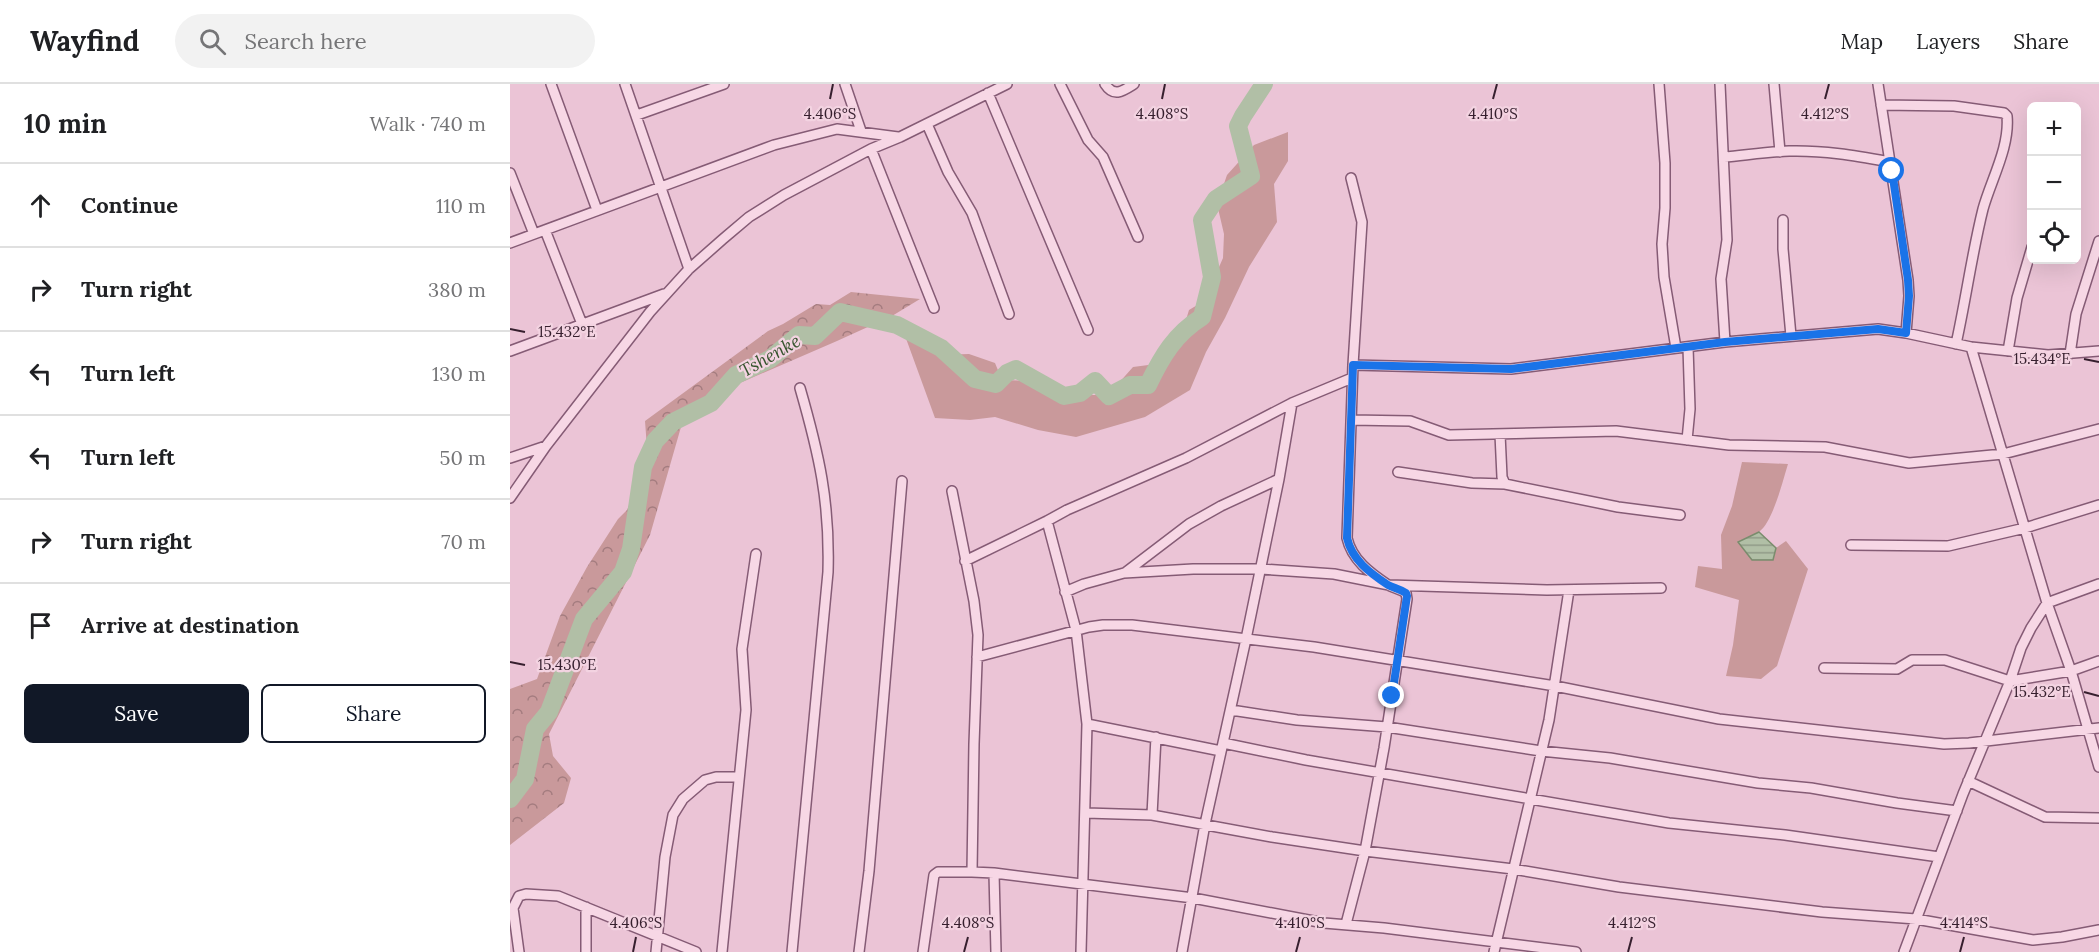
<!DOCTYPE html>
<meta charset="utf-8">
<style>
:root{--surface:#fff;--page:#f2f2f2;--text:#202124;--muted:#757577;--line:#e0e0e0;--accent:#111827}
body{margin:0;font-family:Lora,serif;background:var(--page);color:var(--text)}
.controls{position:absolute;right:18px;top:18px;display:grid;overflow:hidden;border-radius:9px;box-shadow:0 6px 24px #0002}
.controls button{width:54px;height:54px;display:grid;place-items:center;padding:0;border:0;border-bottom:2px solid var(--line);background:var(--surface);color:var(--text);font:30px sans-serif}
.stop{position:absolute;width:18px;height:18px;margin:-14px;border:4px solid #1a73e8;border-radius:50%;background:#fff}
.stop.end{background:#1a73e8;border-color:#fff;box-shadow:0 2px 6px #0008}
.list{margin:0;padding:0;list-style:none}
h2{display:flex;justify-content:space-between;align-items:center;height:78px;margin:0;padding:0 24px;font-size:26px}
h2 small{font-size:20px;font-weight:400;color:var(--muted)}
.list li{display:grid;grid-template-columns:39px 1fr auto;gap:18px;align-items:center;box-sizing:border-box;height:84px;padding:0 24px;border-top:2px solid var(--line)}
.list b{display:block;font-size:22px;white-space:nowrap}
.list em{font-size:20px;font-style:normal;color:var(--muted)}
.actions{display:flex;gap:12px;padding:18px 24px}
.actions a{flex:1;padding:14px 0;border:2px solid var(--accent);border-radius:9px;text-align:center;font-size:21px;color:var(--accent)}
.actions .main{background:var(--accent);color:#fff}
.icon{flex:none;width:33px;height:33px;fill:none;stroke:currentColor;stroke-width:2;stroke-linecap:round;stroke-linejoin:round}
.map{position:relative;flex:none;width:1589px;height:868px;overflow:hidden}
header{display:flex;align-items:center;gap:36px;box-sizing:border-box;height:84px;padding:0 30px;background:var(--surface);border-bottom:2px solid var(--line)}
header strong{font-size:28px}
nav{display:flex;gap:33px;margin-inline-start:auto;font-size:21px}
.search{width:420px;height:54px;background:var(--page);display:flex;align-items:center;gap:15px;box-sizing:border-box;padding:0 21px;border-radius:33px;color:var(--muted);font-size:22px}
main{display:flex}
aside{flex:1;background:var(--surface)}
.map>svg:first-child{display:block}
.forest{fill:url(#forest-crowns)}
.garden{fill:#c9999b}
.water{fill:url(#water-rules);stroke:#7a8c6d;stroke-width:1.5}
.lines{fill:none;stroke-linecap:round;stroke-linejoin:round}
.river{stroke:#b1bfa6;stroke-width:18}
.minor-casing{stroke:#855b75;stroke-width:12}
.minor{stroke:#f7d7e5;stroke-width:9}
.route{stroke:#1a73e8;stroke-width:8}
.ticks{fill:none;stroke:#361f2e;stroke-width:2}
.labels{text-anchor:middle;stroke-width:4.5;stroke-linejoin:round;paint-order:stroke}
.water-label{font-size:18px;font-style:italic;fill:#37552f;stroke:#f3d3e1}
.ticks-label{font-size:15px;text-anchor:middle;fill:#361f2e;stroke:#f3d3e1;stroke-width:4.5;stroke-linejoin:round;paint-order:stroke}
</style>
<header>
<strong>Wayfind</strong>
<div class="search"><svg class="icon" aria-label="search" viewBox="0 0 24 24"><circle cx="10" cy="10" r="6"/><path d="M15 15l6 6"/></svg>Search here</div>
<nav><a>Map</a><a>Layers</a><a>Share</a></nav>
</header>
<main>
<aside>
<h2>10 min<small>Walk · 740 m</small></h2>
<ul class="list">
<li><svg class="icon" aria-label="ahead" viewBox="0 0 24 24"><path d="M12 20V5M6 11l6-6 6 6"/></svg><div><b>Continue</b></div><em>110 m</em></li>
<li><svg class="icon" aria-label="right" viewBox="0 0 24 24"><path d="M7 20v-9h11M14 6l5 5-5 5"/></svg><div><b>Turn right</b></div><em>380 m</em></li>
<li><svg class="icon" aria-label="left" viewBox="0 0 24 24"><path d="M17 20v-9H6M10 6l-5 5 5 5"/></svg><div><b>Turn left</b></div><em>130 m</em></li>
<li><svg class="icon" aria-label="left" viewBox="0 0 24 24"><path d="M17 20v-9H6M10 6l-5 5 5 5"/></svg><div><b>Turn left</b></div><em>50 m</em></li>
<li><svg class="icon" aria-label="right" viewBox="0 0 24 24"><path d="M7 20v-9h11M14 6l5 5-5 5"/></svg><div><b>Turn right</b></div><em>70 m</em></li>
<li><svg class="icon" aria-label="arrive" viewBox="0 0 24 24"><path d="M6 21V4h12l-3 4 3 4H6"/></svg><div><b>Arrive at destination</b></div></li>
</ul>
<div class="actions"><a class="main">Save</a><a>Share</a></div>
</aside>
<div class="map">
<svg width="1589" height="868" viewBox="0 0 1589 868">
<defs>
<pattern id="forest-crowns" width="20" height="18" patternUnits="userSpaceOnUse" patternTransform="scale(1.5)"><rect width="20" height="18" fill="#c9999b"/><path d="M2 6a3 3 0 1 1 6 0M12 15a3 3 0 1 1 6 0" fill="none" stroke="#a47c7f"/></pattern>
<pattern id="water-rules" width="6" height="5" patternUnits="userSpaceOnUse" patternTransform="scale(1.5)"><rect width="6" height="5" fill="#b1bfa6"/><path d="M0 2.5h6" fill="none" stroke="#919b88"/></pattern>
</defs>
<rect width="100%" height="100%" fill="#ebc4d6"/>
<path class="forest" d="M341 208 410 215 382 232 327 257 200 312 173 336 140 451 39 650 43 672 61 694 54 719 0 761V605L27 595 50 532 77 483 108 435 117 426 122 414 137 364 135 337 258 247 273 240 306 220 320 221Z"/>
<path class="garden" d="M778 48V77L764 100 767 138 739 183 715 234 696 268 680 306 635 333 566 353 528 346 485 333 460 336 425 334 394 249 409 247 429 271 459 270 485 279 492 296 527 297 543 311H586L607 301 623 283 646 280 672 249 679 226 694 217 713 174 714 150 707 120 717 91 744 61Z
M1232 378 1278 380C1273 396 1263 437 1250 447 1244 452 1235 455 1228 458L1263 475 1266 464 1276 457 1298 485 1267 582 1251 595 1216 592 1223 561 1229 516 1185 503 1188 482 1212 485 1211 451 1222 422Z"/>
<path class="water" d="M1249 448 1266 464 1263 476H1242L1228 458Z"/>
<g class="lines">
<path class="river" d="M0 715 15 695 25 645 39 628 74 535 113 488 121 465 133 383 145 357 163 338 201 319 226 291 260 275 289 251 305 252 330 228 387 241 431 264 465 295 486 300 497 289 506 285 554 312 570 309 585 297 599 312 620 301H638C652 272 665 250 692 233L702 193 692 136 706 115 741 92 728 42 733 32 754 0"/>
<defs>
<path id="minor" d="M41 0 87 126
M115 0 179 185
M335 0 351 47
M550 0 578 56 593 73 628 153
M595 0C604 14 613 7 624 0
M1149 0 1155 79V124L1152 160 1154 193 1166 264
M1210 0 1217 156 1211 195 1215 258
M1264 0 1270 68
M1368 0 1398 196 1399 212 1396 249
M478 9 578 246
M1371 21 1444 22 1494 29 1497 32C1500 63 1481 96 1473 125 1462 169 1456 215 1446 260
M127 31 214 0
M417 40 438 88 462 129 499 230
M361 65 424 224
M1214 73C1236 71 1258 68 1279 67 1314 66 1347 72 1381 78
M0 89 24 150
M1273 136V165L1281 252
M35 146 72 240
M0 159 264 61 327 45 388 53
M1461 263 1537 519 1561 587 1589 683
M0 267 154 210
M1498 267 1507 214 1522 163
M1560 270 1566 230 1589 157
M843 281 1001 285 1215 258 1368 245 1396 249 1461 263 1538 271 1589 267
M841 336 900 337 939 351 1106 347 1219 361 1315 363 1399 379 1493 370 1589 345
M990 350 992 393 995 400 1108 423 1170 431
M1177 356 1180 325 1178 263
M0 374 36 362
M888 388 962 399 995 400
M0 414 36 362 140 228 179 185 213 155 239 133 274 111 361 65 390 53 497 0
M537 437 566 546 577 640 571 868
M1341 461 1438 462 1515 444 1589 421
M455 477 537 437 557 426 676 374 782 319 842 294
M616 488 679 440 711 422 769 395
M555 508 574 500 614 489 683 485H751L824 490 879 501 1037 506 1151 504
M467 573 579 543 593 541H622L804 563 1045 602 1209 635 1434 660 1459 659 1589 644
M1314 584 1387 585 1402 576H1435L1500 597 1561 587 1589 577
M721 626 787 636 877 643 1031 667 1100 674 1248 699 1301 704 1387 719 1447 727
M577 640 711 667
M713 659 796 676 1159 739 1275 751 1429 773
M1458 697 1535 733 1589 734
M576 729 642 731 762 753 855 767 1003 785 1109 803 1312 828 1406 835 1523 856 1552 853 1589 846
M642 731 646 653
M462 788 484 789 683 814 814 839 874 844 1066 868
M484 789 486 868
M76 823V868
M836 840 855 767 874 664 897 515 896 509C890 505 884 504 878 501 860 489 842 476 837 454L843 281 852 138 841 94
M9 868 3 824 9 812 16 810 48 812 186 868
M146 868 155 773 163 731 173 715 195 696 206 693H229
M212 868 236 626 232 565 246 470
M282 868 318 488C320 418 309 370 290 304
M349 868 359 787 392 397
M413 868 424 791 428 788H462L464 660 468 551 464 517 442 407
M672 868 695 740 736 555 769 395 782 319
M984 868 1039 636 1059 506
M1394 868 1453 710 1500 597 1511 564 1521 544 1537 519 1589 500"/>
</defs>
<use href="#minor" class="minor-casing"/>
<use href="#minor" class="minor"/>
</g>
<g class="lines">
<path class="route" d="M882 612 897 512 896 509C890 505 884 504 878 501 860 489 842 476 837 454L843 281 1001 285 1215 258 1368 245 1396 249 1399 212 1398 196 1382 87"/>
</g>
<path class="ticks" d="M320 15 323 0M652 15 655 0M983 15 987 0M1315 15 1319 0M0 245 15 248M1574 275 1589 278M0 578 15 581M1574 608 1589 612M123 868 126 853M454 868 458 853M786 868 790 853M1118 868 1122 853M1450 868 1454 853"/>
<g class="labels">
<g class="water-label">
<text transform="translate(260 272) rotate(-30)" y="6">Tshenke</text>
</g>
</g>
<g class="ticks-label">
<text x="320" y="35">4.406°S</text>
<text x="652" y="35">4.408°S</text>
<text x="983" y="35">4.410°S</text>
<text x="1315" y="35">4.412°S</text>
<text x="57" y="253">15.432°E</text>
<text x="1532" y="280">15.434°E</text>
<text x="57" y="586">15.430°E</text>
<text x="1532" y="613">15.432°E</text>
<text x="126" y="844">4.406°S</text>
<text x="458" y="844">4.408°S</text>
<text x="790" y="844">4.410°S</text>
<text x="1122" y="844">4.412°S</text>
<text x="1454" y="844">4.414°S</text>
</g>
</svg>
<div class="controls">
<button>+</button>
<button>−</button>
<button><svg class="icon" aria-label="locate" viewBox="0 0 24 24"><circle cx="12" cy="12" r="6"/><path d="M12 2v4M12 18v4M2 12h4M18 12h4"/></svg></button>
</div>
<div class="stop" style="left:1382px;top:87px"></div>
<div class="stop end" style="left:882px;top:612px"></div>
</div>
</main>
